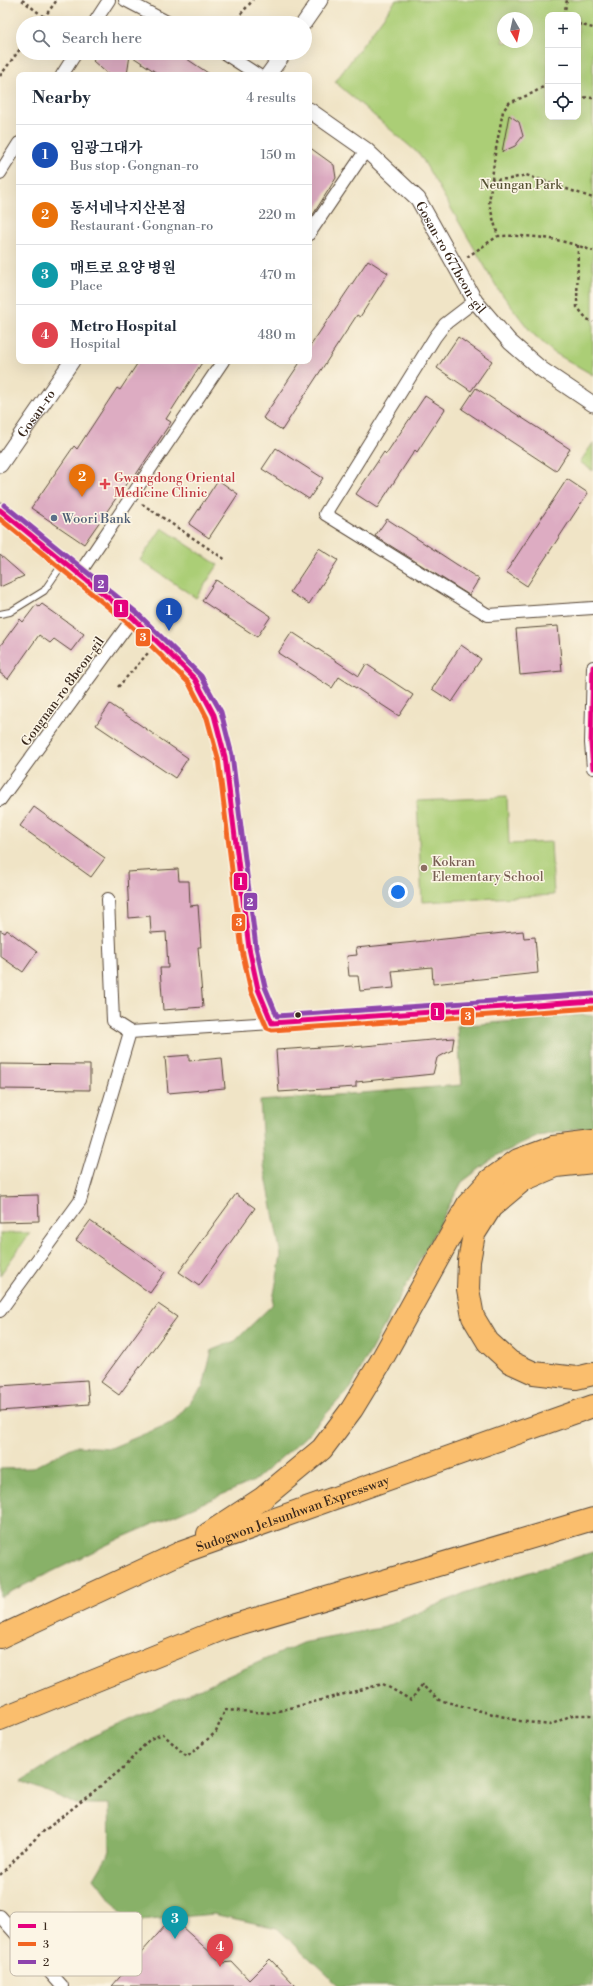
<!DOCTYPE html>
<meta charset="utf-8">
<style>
:root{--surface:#fff;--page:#f2f2f3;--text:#1f2937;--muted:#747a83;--line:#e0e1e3;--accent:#b5179e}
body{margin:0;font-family:"Libre Bodoni","Noto Serif KR",serif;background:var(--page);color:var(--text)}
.controls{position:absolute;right:12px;top:12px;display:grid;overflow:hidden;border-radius:8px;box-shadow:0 4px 16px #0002}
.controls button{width:36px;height:36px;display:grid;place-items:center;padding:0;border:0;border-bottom:1px solid var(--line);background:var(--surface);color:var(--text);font:20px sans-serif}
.compass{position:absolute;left:497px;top:12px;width:36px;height:36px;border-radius:50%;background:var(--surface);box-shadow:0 4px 16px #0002;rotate:171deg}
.you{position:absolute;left:398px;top:892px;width:14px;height:14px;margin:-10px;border:3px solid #fff;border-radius:50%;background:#1a73e8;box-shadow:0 0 0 6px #1a73e833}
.badge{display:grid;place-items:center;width:26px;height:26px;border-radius:50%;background:var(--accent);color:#fff;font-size:13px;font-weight:700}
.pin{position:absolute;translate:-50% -33px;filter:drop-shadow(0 1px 2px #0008)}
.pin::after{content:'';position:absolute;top:21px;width:14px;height:12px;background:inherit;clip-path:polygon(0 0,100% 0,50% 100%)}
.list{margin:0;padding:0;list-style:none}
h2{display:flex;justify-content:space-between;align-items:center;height:52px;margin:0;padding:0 16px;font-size:17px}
h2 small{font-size:13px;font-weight:400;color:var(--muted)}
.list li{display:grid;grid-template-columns:26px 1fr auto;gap:12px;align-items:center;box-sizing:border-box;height:60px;padding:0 16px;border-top:1px solid var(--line)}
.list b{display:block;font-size:15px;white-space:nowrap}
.list p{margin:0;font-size:13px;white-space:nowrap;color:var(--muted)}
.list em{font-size:13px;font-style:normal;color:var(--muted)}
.icon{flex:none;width:22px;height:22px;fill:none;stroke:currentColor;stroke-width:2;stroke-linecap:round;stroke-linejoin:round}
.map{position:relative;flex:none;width:593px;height:1986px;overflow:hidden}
.search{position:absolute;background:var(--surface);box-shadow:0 4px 16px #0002;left:16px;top:16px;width:296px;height:44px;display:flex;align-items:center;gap:10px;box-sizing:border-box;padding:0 14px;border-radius:22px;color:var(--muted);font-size:15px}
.panel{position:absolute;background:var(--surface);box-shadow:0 4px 16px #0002;left:16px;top:72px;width:296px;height:292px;border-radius:8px}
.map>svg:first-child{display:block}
.green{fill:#abce76;stroke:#737c4a;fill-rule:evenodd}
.forest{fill:#88b167;stroke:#626e42}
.building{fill:#ddacc2}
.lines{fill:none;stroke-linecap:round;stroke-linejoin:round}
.service-casing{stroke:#564637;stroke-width:8}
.minor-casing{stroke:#564637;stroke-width:14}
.tertiary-casing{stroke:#564637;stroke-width:17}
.motorway-casing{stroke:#564637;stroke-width:24}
.path{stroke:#564637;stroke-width:2.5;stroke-dasharray:3 3;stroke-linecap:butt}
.service{stroke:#fff;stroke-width:6}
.minor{stroke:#fff;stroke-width:12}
.tertiary{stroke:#fff;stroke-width:15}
.motorway{stroke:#fabe6d;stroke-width:22}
.bus-1-casing{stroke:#fcf5e5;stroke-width:8}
.bus-2-casing{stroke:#fcf5e5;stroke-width:8}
.bus-3-casing{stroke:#fcf5e5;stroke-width:8}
.bus-1{stroke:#e5007d;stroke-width:5}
.bus-2{stroke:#f26522;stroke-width:5}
.bus-3{stroke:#8e44ad;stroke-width:5}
.health-dot{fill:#e0444e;stroke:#fcf5e5;stroke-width:1.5}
.service-dot{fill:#5c6f8a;stroke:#fcf5e5;stroke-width:1.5}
.education-dot{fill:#8d6e63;stroke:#fcf5e5;stroke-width:1.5}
.bus-dot{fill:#3b2a1e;stroke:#fcf5e5;stroke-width:1.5}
.labels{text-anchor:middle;stroke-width:3;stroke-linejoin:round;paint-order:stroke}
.park-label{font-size:13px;fill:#575334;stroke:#fcf5e5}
.street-label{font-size:13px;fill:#3b2a1e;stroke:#fcf5e5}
.health-label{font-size:13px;fill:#be3a42;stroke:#fcf5e5;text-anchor:start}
.service-label{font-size:13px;fill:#4e5e75;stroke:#fcf5e5;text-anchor:start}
.education-label{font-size:13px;fill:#785e54;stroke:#fcf5e5;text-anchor:start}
.key{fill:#fcf5e5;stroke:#c2b8a9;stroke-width:1}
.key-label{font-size:11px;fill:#3b2a1e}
.line-badge{stroke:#fcf5e5;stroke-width:1.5}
.badge-label{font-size:11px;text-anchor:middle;font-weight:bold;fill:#fff}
</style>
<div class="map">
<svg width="593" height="1986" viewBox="0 0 593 1986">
<rect width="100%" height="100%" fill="#fcf5e5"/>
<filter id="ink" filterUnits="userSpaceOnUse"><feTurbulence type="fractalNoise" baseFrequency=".025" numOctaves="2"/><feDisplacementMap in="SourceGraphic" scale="8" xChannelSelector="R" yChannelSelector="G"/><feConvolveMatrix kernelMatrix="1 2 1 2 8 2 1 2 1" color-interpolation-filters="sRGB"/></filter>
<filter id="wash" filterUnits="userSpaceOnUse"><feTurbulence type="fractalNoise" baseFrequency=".012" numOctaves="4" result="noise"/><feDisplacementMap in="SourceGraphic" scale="16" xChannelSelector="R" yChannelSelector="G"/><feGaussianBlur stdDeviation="0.9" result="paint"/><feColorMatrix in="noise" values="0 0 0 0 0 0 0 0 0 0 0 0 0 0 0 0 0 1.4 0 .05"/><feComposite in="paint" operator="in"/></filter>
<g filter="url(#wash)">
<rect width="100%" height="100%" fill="#f0e4c6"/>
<path class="green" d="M396 0H593V375L553 352 531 332 498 289 420 155 335 82ZM548 15H578V117H548ZM503 18H527V42H503Z
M593 443V471L580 462Z
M162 528 218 565 196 598 140 560Z
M507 797 509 844 551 842 554 895 422 902 417 801Z
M0 1233H30L0 1275Z"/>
<path class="forest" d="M584 1015 593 1016V1129L580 1128 539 1136 498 1155 462 1182 351 1387 303 1439 254 1481 123 1537 0 1597V1469L32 1468 75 1446 111 1448 173 1422 203 1387 212 1350 235 1341 272 1305 281 1256 264 1165 260 1101 462 1085 457 1026Z
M593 1552V1986H339L277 1928 213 1914 128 1922 94 1878 110 1851 109 1804H76L22 1781 93 1736 302 1643 385 1627 467 1592Z"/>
<g id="blocks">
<path class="building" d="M99 53H178L211 75H160L130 55 127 75H109L93 61Z
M509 115 519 122 523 136 515 146 502 152Z
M309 147 334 165 336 178 309 221Z
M368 260 388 273 360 317 357 315 282 430 263 418 301 361H309V348Z
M458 337 492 361 471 391 437 368Z
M139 361H203L166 419 171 422 135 476 133 474 84 544 31 508 74 446 77 449 117 388 120 390Z
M476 388 570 449 556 471 462 409Z
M425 396 445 409 417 452 415 450 377 508 356 494 384 452 386 454Z
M276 448 323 478 309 499 262 469Z
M567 479 588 493 527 586 506 572Z
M218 480 238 494 209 538 189 524Z
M387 519 479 579 469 595 375 536Z
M319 548 338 560 309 604 290 592Z
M0 555 24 576 0 587Z
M216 580 271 616 257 637 202 601Z
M42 604 84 634 71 651 54 639 50 643 39 635 8 679 0 673V646L20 619 23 622 36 605 39 607Z
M558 626 562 671 520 675 516 629Z
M292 632 359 676 366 664 413 695 399 716 339 677 332 688 278 653Z
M461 645 481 659 452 702 432 689Z
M110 704 188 758 175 778 96 725Z
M34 807 105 858 91 877 20 826Z
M178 869 179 881H189L190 906 198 905 201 947H198L203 1007 163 1010 160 968H168L166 932 151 933 150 916 129 918 127 872Z
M0 930 5 933 7 930 37 952 23 972 0 956Z
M523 931 524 938 535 937 538 973 433 984 432 967 392 971 394 988 360 991 358 976H349L347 956 357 955 356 948Z
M454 1038 452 1050 437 1058 433 1074 356 1082V1087L279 1092 276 1050 353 1045V1047Z
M189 1055V1061L222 1058 225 1088 168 1093 165 1057Z
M0 1064 90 1065V1090L0 1089Z
M236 1194 255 1208 199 1286 179 1272Z
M38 1195 39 1221 0 1222V1196Z
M90 1221 165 1272 150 1293 76 1240Z
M158 1304 177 1317 119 1395 101 1382Z
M87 1380 89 1404 0 1411V1386Z
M172 1918 222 1963 232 1962 249 1980 270 1959 296 1986H112Z"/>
</g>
</g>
<g filter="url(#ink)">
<use href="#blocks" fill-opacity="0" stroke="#564637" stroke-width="1"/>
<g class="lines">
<defs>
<path id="service" d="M0 614 10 612 44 591 64 562"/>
<path id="minor" d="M125 0 169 23
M94 23 109 0
M224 53 258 75
M62 75 76 53
M0 173 19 143
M309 234 366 150
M475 301 445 324 435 337 325 514 488 615 593 608
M79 574 223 361
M593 667 591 743 593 768
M0 800 133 618
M108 899 113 1021 130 1032
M0 1311 80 1201 130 1032 272 1023
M0 1916 62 1986"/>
<g id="tertiary">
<path d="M304 23 320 0"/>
<path d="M268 75 284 53"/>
<path id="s1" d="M309 110 366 150 418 199 475 301 510 342 541 369 593 404"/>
<path id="s2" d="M0 465 72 361"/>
<path d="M0 510 133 618 195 679 214 715 225 757 249 948 258 989 272 1023 593 1001"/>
</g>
<g id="motorway">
<path d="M593 1162 556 1166 523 1180 491 1207 474 1234 469 1261 468 1289 473 1317 488 1342 510 1362 534 1373 576 1378 593 1374"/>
<path d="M208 1534 263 1498 322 1449 352 1409 380 1363 468 1204 490 1180 518 1160 553 1147 593 1142"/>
<path id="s3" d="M0 1637 180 1553 593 1406"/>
<path d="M0 1719 225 1628 593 1519"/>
</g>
</defs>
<use href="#service" class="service-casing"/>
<use href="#minor" class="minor-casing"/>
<use href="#tertiary" class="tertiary-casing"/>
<use href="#motorway" class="motorway-casing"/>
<path class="path" d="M22 0 44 17
M564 15 567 0
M40 23 57 0
M233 23 253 0
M578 24 593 28
M548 42V57
M0 76 23 45
M548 84 533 93 509 103 503 111 495 154 489 204 498 236C534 235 559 238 593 251
M578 97 593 98
M491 180 510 179 526 175 593 198
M578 245 577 307 587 319 593 322
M467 257 498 236
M142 504 226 560
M118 687 148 653
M0 1875 39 1835 122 1769 150 1739 163 1734 187 1757 216 1732 225 1710 271 1713 383 1684 411 1700 422 1685 439 1700 520 1721 550 1725 572 1715H593"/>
<use href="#service" class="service"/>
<use href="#minor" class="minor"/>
<use href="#tertiary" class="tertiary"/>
<use href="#motorway" class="motorway"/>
<defs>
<path id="bus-1" d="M0 510 133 618 195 679 214 715 225 757 249 948 258 989 272 1023 593 1001
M593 667 591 743 593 768"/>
<path id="bus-2" d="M0 519 128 623 189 683 207 718 218 758 242 950 251 991 267 1028 272 1030 593 1008"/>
<path id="bus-3" d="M4 505 137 613 201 676 221 712 232 755 256 947 265 987 277 1016 593 994"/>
</defs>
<use href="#bus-1" class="bus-1-casing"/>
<use href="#bus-2" class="bus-2-casing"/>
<use href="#bus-3" class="bus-3-casing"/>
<use href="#bus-1" class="bus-1"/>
<use href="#bus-2" class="bus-2"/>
<use href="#bus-3" class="bus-3"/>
</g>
</g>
<path class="health-dot" d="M103 478h4v4h4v4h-4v4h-4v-4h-4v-4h4z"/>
<circle class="service-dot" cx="54" cy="518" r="4"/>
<circle class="education-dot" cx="424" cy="868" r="4"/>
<circle class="bus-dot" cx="298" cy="1015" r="3.5"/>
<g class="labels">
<g class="park-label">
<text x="521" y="189">Neungan Park</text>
</g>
<g class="street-label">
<text dy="5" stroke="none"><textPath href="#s1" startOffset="208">Gosan-ro 677beon-gil</textPath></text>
<text dy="5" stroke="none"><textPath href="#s2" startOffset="63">Gosan-ro</textPath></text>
<text transform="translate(62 691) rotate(-54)" y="5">Gongnan-ro 8beon-gil</text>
<text dy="5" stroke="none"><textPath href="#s3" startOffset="318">Sudogwon Je1sunhwan Expressway</textPath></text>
</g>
<g class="health-label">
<text x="114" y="482">Gwangdong Oriental<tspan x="114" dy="15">Medicine Clinic</tspan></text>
</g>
<g class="service-label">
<text x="62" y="523">Woori Bank</text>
</g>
<g class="education-label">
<text x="432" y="866">Kokran<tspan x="432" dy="15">Elementary School</tspan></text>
</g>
</g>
<rect x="10" y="1912" width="132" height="64" rx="6" class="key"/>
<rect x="18" y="1924" width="18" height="4" fill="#e5007d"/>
<rect x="18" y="1942" width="18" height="4" fill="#f26522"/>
<rect x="18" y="1960" width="18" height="4" fill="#8e44ad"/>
<g class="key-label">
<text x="43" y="1930">1</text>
<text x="43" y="1948">3</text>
<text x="43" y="1966">2</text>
</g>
<g class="line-badge">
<rect x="93" y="574" width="16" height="19" rx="4" fill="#8e44ad"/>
<rect x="113" y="599" width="16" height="19" rx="4" fill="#e5007d"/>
<rect x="135" y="628" width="16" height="19" rx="4" fill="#f26522"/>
<rect x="233" y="872" width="15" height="19" rx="4" fill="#e5007d"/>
<rect x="243" y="892" width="15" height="19" rx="4" fill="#8e44ad"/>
<rect x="231" y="913" width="15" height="19" rx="4" fill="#f26522"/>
<rect x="430" y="1002" width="15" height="19" rx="4" fill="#e5007d"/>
<rect x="460" y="1007" width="15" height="19" rx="4" fill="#f26522"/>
</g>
<g class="badge-label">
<text x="101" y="588">2</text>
<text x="121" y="612">1</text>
<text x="143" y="641">3</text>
<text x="241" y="885">1</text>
<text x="250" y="906">2</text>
<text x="239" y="926">3</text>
<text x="437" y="1016">1</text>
<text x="468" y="1020">3</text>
</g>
</svg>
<div class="controls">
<button>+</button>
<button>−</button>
<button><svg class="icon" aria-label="locate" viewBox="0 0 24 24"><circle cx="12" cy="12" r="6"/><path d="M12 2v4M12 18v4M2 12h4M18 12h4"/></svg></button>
</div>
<svg class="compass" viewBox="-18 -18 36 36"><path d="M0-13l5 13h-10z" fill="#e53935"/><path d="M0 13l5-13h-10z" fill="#747a83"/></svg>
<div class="you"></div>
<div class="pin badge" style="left:169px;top:631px;background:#1a4fb4">1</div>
<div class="pin badge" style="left:82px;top:497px;background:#e8710a">2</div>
<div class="pin badge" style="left:175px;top:1939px;background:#0f9aa8">3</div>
<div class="pin badge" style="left:220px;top:1967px;background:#e0444e">4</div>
<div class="search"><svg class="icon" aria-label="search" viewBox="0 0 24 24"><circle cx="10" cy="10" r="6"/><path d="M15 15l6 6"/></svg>Search here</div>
<section class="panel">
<h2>Nearby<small>4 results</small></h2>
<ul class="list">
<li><span class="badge" style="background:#1a4fb4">1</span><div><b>임광그대가</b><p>Bus stop · Gongnan-ro</p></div><em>150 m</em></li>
<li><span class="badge" style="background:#e8710a">2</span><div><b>동서네낙지산본점</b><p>Restaurant · Gongnan-ro</p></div><em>220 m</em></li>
<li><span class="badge" style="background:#0f9aa8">3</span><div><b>매트로 요양 병원</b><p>Place</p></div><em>470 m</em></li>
<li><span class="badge" style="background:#e0444e">4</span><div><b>Metro Hospital</b><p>Hospital</p></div><em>480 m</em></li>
</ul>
</section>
</div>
